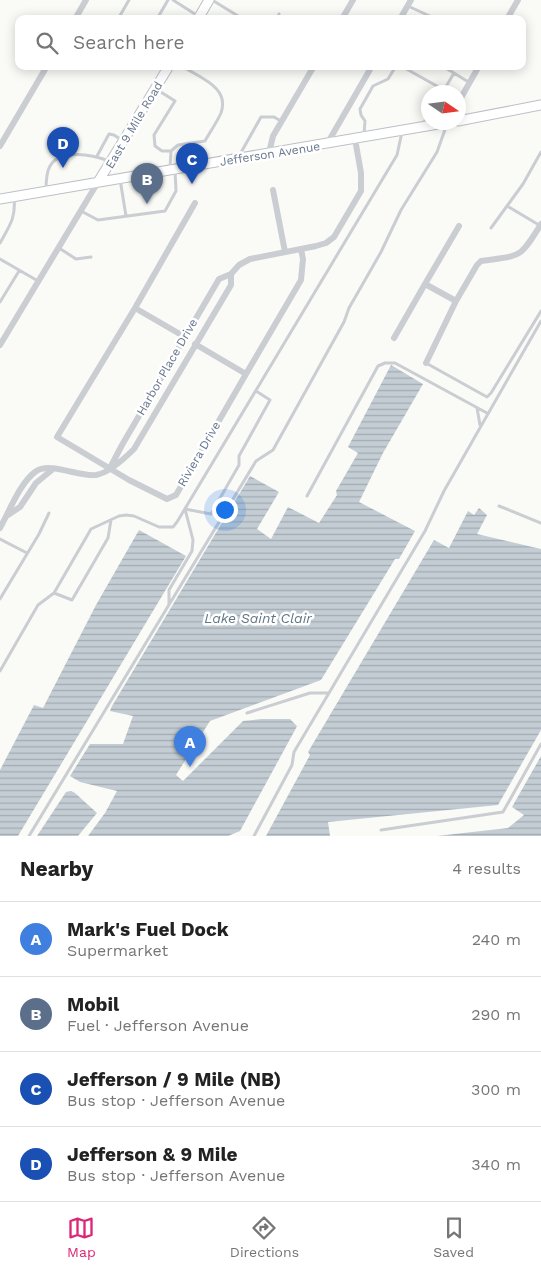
<!DOCTYPE html>
<meta charset="utf-8">
<style>
:root{--surface:#fff;--page:#f6f6f6;--text:#222;--muted:#767676;--line:#e0e0e0;--accent:#db2777}
body{margin:0;font-family:"Work Sans",sans-serif;background:var(--page);color:var(--text)}
.compass{position:absolute;left:421px;top:85px;width:45px;height:45px;border-radius:50%;background:var(--surface);box-shadow:0 2px 12px #0003;rotate:103deg}
.you{position:absolute;left:224px;top:509px;width:18px;height:18px;margin:-12px;border:4px solid #fff;border-radius:50%;background:#1a73e8;box-shadow:0 0 0 8px #1a73e833}
.badge{display:grid;place-items:center;width:32px;height:32px;border-radius:50%;background:var(--accent);color:#fff;font-size:16px;font-weight:700}
.pin{position:absolute;translate:-50% -41px;filter:drop-shadow(0 1px 2px #0008)}
.pin::after{content:'';position:absolute;top:26px;width:18px;height:15px;background:inherit;clip-path:polygon(0 0,100% 0,50% 100%)}
.list{margin:0;padding:0;list-style:none}
h2{display:flex;justify-content:space-between;align-items:center;height:65px;margin:0;padding:0 20px;font-size:21px}
h2 small{font-size:16px;font-weight:400;color:var(--muted)}
.list li{display:grid;grid-template-columns:32px 1fr auto;gap:15px;align-items:center;box-sizing:border-box;height:75px;padding:0 20px;border-top:1px solid var(--line)}
.list b{display:block;font-size:19px;white-space:nowrap}
.list p{margin:0;font-size:16px;white-space:nowrap;color:var(--muted)}
.list em{font-size:16px;font-style:normal;color:var(--muted)}
.icon{flex:none;width:28px;height:28px;fill:none;stroke:currentColor;stroke-width:2;stroke-linecap:round;stroke-linejoin:round}
.map{position:relative;flex:none;width:541px;height:836px;overflow:hidden}
.search{position:absolute;background:var(--surface);box-shadow:0 2px 12px #0003;left:15px;right:15px;top:15px;height:55px;display:flex;align-items:center;gap:12px;box-sizing:border-box;padding:0 18px;border-radius:10px;color:var(--muted);font-size:19px}
.sheet{height:365px;background:var(--surface)}
nav{display:flex;justify-content:space-around;align-items:center;box-sizing:border-box;height:70px;border-top:1px solid var(--line);background:var(--surface);font-size:14px;color:var(--muted)}
nav a{display:grid;justify-items:center;gap:2px}
nav .on{color:var(--accent)}
.map>svg:first-child{display:block}
.water{fill:url(#water-rules)}
.lines{fill:none;stroke-linecap:round;stroke-linejoin:round}
.secondary-casing{stroke:#bcc0c6;stroke-width:11}
.lane{stroke:#cacdd2;stroke-width:3}
.street{stroke:#cacdd2;stroke-width:6}
.secondary{stroke:#fff;stroke-width:9}
.labels{text-anchor:middle;stroke-width:5;stroke-linejoin:round;paint-order:stroke}
.street-label{font-size:12px;fill:#66768c;stroke:#fff}
.water-label{font-size:14px;font-style:italic;fill:#627786;stroke:#fff}
</style>
<div class="map">
<svg width="541" height="836" viewBox="0 0 541 836">
<defs>
<pattern id="water-rules" width="6" height="5" patternUnits="userSpaceOnUse" patternTransform="scale(1.25)"><rect width="6" height="5" fill="#c3cdd3"/><path d="M0 2.5h6" fill="none" stroke="#a2abb1"/></pattern>
</defs>
<rect width="100%" height="100%" fill="#fafaf7"/>
<path class="water" d="M391 365 423 384 383 453 359 502 415 531 399 559H395L321 680 210 721 176 775 183 781 243 721 262 719H290L297 726 295 730 240 831 228 836H88L105 813 117 791 80 782 70 776 90 744H123L133 716 110 711 112 706 250 476 279 492 257 529 271 539 288 507 319 523 337 495 336 491 358 453 348 447Z
M479 508 487 515 477 534 541 549V730L498 805 328 822 330 836H266L310 755 308 752 434 540 449 548 468 511 474 515Z
M139 530 186 556 18 836H0V770L34 705 43 708 96 605Z
M541 756V836H437L508 828 524 815 512 807Z
M71 791 75 793 97 813 78 836H37L66 792Z"/>
<g class="lines">
<defs>
<path id="secondary" d="M198 19 209 0
M458 121 541 105
M98 182 169 66
M0 199 450 122"/>
</defs>
<use href="#secondary" class="secondary-casing"/>
<path class="lane" d="M173 0 198 16
M212 0 243 19
M408 6 436 19
M118 19 129 0
M157 19 168 0
M277 19 279 14
M401 66 444 90 454 73 442 66
M454 73 470 83
M156 89 175 101 154 135 155 146 162 151H171
M422 126 428 115
M364 134 365 121 361 115 360 109 373 86 388 79 396 66
M97 156 109 134 114 135 123 141
M239 156 261 117H274L281 121
M170 168 171 151 178 145 205 141C210 132 217 122 221 113 230 87 200 78 182 66
M120 179 126 216
M46 190C46 182 46 173 50 166 60 148 93 155 109 161
M81 211 98 220 165 211 176 191 175 170
M539 225 507 206 523 184 541 152
M491 228 507 206
M0 243C10 225 16 218 14 197
M59 248 76 259 91 257
M0 259 38 281
M0 302 19 271
M426 363 487 397 491 393 541 311
M477 408 480 425
M307 496 378 366 385 363H395L487 413
M499 506 541 523
M0 539 27 553
M54 593 72 600 108 538 111 520
M0 599 39 534 49 513
M169 604V590L192 551 193 540 185 509 211 514 239 465V456L270 400 256 391
M0 671 38 605 54 593 91 529 119 516 126 515 134 516 159 527H173L177 522 397 155 402 132
M247 713 310 693H328
M381 830 503 812 541 744
M29 836 256 461 273 450 344 322 349 308 381 252 401 210 437 152 447 124
M254 836 292 765 294 752 425 531 444 491 541 321"/>
<path class="street" d="M75 19 86 0
M342 19 353 0
M400 19 411 0
M507 19 518 0
M458 103 479 66
M327 144 372 66
M0 146 47 66
M269 153 273 136 314 66
M273 190 285 252
M195 203 135 308 57 437 129 480 167 499 176 495 246 374 195 344
M425 284 459 226
M135 308 185 337
M394 338 425 284 456 301
M0 345 98 182
M426 363 456 301 477 265 481 261C521 255 519 260 541 224
M246 374 301 280 303 259 301 249
M110 468 122 445 219 279 231 274 239 265 250 259 316 246 326 243 334 237 361 191V173L355 139
M8 515 20 507 36 483 53 469
M0 528C9 512 20 483 35 472 50 461 78 477 96 475 108 473 125 458 134 449L231 285V274"/>
<use href="#secondary" class="secondary"/>
</g>
<g class="labels">
<g class="street-label">
<text transform="translate(134 125) rotate(-59)" y="4">East 9 Mile Road</text>
<text transform="translate(270 154) rotate(-9)" y="4">Jefferson Avenue</text>
<text transform="translate(167 367) rotate(-60)" y="4">Harbor Place Drive</text>
<text transform="translate(199 454) rotate(-60)" y="4">Riviera Drive</text>
</g>
<g class="water-label">
<text x="258" y="623">Lake Saint Clair</text>
</g>
</g>
</svg>
<svg class="compass" viewBox="-18 -18 36 36"><path d="M0-13l5 13h-10z" fill="#e53935"/><path d="M0 13l5-13h-10z" fill="#767676"/></svg>
<div class="you"></div>
<div class="pin badge" style="left:190px;top:767px;background:#3f7fe0">A</div>
<div class="pin badge" style="left:147px;top:204px;background:#5c6f8a">B</div>
<div class="pin badge" style="left:192px;top:184px;background:#1a4fb4">C</div>
<div class="pin badge" style="left:63px;top:168px;background:#1a4fb4">D</div>
<div class="search"><svg class="icon" aria-label="search" viewBox="0 0 24 24"><circle cx="10" cy="10" r="6"/><path d="M15 15l6 6"/></svg>Search here</div>
</div>
<section class="sheet">
<h2>Nearby<small>4 results</small></h2>
<ul class="list">
<li><span class="badge" style="background:#3f7fe0">A</span><div><b>Mark's Fuel Dock</b><p>Supermarket</p></div><em>240 m</em></li>
<li><span class="badge" style="background:#5c6f8a">B</span><div><b>Mobil</b><p>Fuel · Jefferson Avenue</p></div><em>290 m</em></li>
<li><span class="badge" style="background:#1a4fb4">C</span><div><b>Jefferson / 9 Mile (NB)</b><p>Bus stop · Jefferson Avenue</p></div><em>300 m</em></li>
<li><span class="badge" style="background:#1a4fb4">D</span><div><b>Jefferson &amp; 9 Mile</b><p>Bus stop · Jefferson Avenue</p></div><em>340 m</em></li>
</ul>
</section>
<nav>
<a class="on"><svg class="icon" aria-label="map" viewBox="0 0 24 24"><path d="M3 6l6-2 6 2 6-2v14l-6 2-6-2-6 2zM9 4v14M15 6v14"/></svg>Map</a>
<a><svg class="icon" aria-label="directions" viewBox="0 0 24 24"><path d="M12 3l9 9-9 9-9-9zM9 14v-3h6M13 9l2 2-2 2"/></svg>Directions</a>
<a><svg class="icon" aria-label="saved" viewBox="0 0 24 24"><path d="M7 4h10v16l-5-4-5 4z"/></svg>Saved</a>
</nav>
